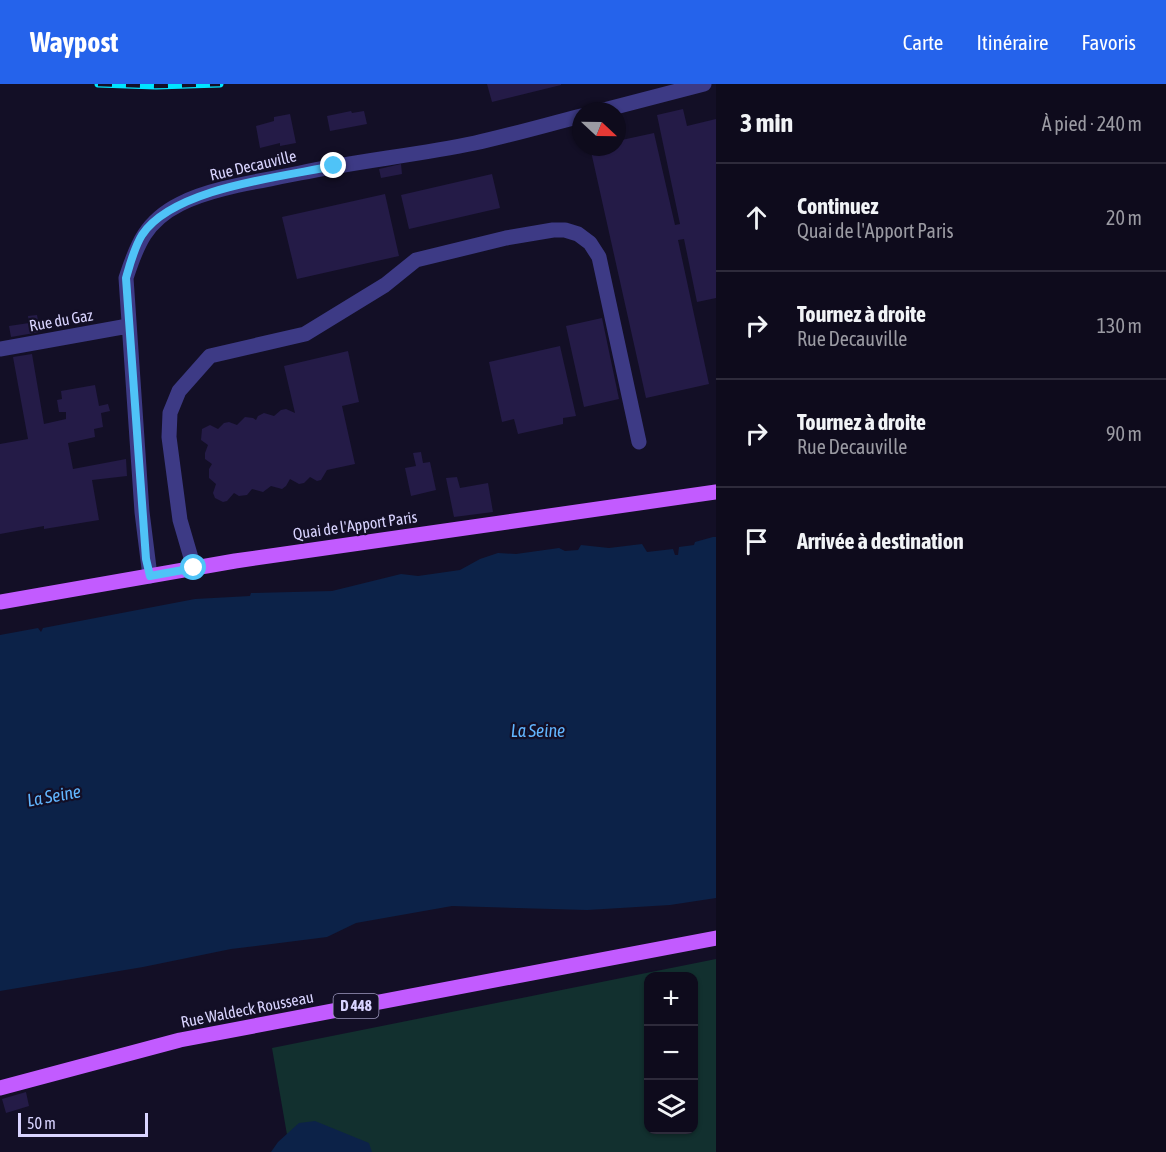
<!DOCTYPE html>
<html lang="fr">
<meta charset="utf-8">
<style>
:root{--surface:#0e0b1c;--page:#171425;--text:#f1f3f6;--muted:#9b9ba3;--line:#2e2b3b;--accent:#2563eb}
body{margin:0;font-family:"Asap Condensed",sans-serif;background:var(--page);color:var(--text)}
.controls{position:absolute;right:18px;bottom:18px;display:grid;overflow:hidden;border-radius:12px;box-shadow:0 2px 4px #0004}
.controls button{width:54px;height:54px;display:grid;place-items:center;padding:0;border:0;border-bottom:2px solid var(--line);background:var(--surface);color:var(--text);font:30px sans-serif}
.compass{position:absolute;left:572px;top:18px;width:54px;height:54px;border-radius:50%;background:var(--surface);box-shadow:0 2px 4px #0004;rotate:112deg}
.scale{position:absolute;left:18px;bottom:15px;width:130px;box-sizing:border-box;padding-left:6px;border:3px solid #d9d4ff;border-top:0;font-size:16px;line-height:21px;white-space:nowrap;color:#d9d4ff;-webkit-text-stroke:4px #130f26;paint-order:stroke}
.stop{position:absolute;width:18px;height:18px;margin:-14px;border:4px solid #4fc3f7;border-radius:50%;background:#fff}
.stop.end{background:#4fc3f7;border-color:#fff;box-shadow:0 2px 6px #0008}
.list{margin:0;padding:0;list-style:none}
h2{display:flex;justify-content:space-between;align-items:center;height:78px;margin:0;padding:0 24px;font-size:26px}
h2 small{font-size:20px;font-weight:400;color:var(--muted)}
.list li{display:grid;grid-template-columns:39px 1fr auto;gap:18px;align-items:center;box-sizing:border-box;height:108px;padding:0 24px;border-top:2px solid var(--line)}
.list b{display:block;font-size:22px;white-space:nowrap}
.list p{margin:0;font-size:20px;white-space:nowrap;color:var(--muted)}
.list em{font-size:20px;font-style:normal;color:var(--muted)}
.icon{flex:none;width:33px;height:33px;fill:none;stroke:currentColor;stroke-width:2;stroke-linecap:round;stroke-linejoin:round}
.map{position:relative;flex:none;width:716px;height:1068px;overflow:hidden}
header{display:flex;align-items:center;gap:36px;box-sizing:border-box;height:84px;padding:0 30px;background:var(--accent);color:#fff}
header strong{font-size:28px}
nav{display:flex;gap:33px;margin-inline-start:auto;font-size:21px}
main{display:flex}
aside{flex:1;background:var(--surface)}
.map>svg:first-child{display:block}
.green{fill:#12302f;fill-rule:evenodd}
.water{fill:#0c2248}
.building{fill:#241b47}
.lines{fill:none;stroke-linecap:round;stroke-linejoin:round}
.minor{stroke:#3d3a85;stroke-width:15}
.major{stroke:#c25bff;stroke-width:15}
.rail-casing{stroke:#00e5ff;stroke-width:7}
.rail{stroke:#130f26;stroke-width:4.5;stroke-dasharray:14;stroke-linecap:butt}
.route{stroke:#4fc3f7;stroke-width:8}
.labels{text-anchor:middle;stroke-width:4.5;stroke-linejoin:round;paint-order:stroke}
.shield{fill:#130f26;stroke:#9e99be;stroke-width:1.5}
.shield-label{font-size:15px;font-weight:bold;fill:#d9d4ff}
.street-label{font-size:16px;fill:#d9d4ff;stroke:#130f26}
.water-label{font-size:18px;font-style:italic;fill:#62b6ff;stroke:#130f26}
</style>
<header>
<strong>Waypost</strong>
<nav><a>Carte</a><a>Itinéraire</a><a>Favoris</a></nav>
</header>
<main>
<div class="map">
<svg width="716" height="1068" viewBox="0 0 716 1068">
<rect width="100%" height="100%" fill="#130f26"/>
<path class="green" d="M716 875V1068H290L272 964ZM648 892H694V1046H648Z"/>
<path class="water" d="M713 453H716V814L670 821 587 826 452 822 356 839 327 853 231 865 143 883 0 907V551L38 544 41 548 43 544 195 515 250 512 251 509 332 507 401 490 418 492 460 486 480 475 498 469 516 470 559 464 565 467 578 466 581 461 609 464 642 460 647 468 673 465 675 471H678L679 463 694 461 695 458Z
M315 1037 369 1059 372 1068H271L278 1058 299 1039Z"/>
<path class="building" d="M487 0H561V1L492 18Z
M683 25 687 42 716 35V214L697 218 684 155 678 156 709 300 646 314 590 63H617V57L654 49 675 141 680 140 657 31Z
M351 27 352 29 364 27 367 40 330 47 327 32Z
M290 30 296 59 280 62V59L260 64 256 42 274 37V33Z
M401 80 402 90 381 94 379 85Z
M492 90 500 124 409 145 401 111Z
M385 110 399 172 297 195 282 133Z
M37 231 40 248 11 253 9 242 29 239 28 232Z
M602 234 619 315 584 323 566 242Z
M560 262 576 332 563 334V340L518 350 514 335 502 338 489 278Z
M348 267 359 318 342 322 355 380 327 386 321 396 317 397 310 393 304 399 299 400 290 395 286 402 282 405 271 402 263 408 252 405 247 411 239 412 234 409 227 417 223 418 215 414 213 409 216 400 209 394V385L212 380 205 375V369L208 361 201 356 202 345 210 341 218 345 224 339 229 338 237 341 245 333 253 334 256 336 258 332 264 329 274 332 281 326 286 325 295 329 284 282Z
M32 270 44 340 66 335V328H59L57 316 62 315 61 307 95 301 99 322 108 320 110 327 101 329 103 343 94 345 95 353 68 359 73 385 126 375 127 392 92 396 99 436 44 445V442L0 450V360L28 355 13 273Z
M421 368 423 379 430 378 436 406 411 412 405 384 416 382 413 369Z
M457 393 460 404 488 399 493 428 454 433 446 394Z
M26 1008 29 1022 6 1029 2 1015Z"/>
<g class="lines">
<path class="minor" d="M600 27 704 0
M0 265 128 242
M194 484 180 436 169 353 170 329 179 307 210 272 305 250 385 201 416 176 506 154 553 146H565L578 150 590 159 599 173 639 358
M150 492 142 428 126 194C137 160 146 137 180 120 213 103 263 97 300 89 358 77 417 71 475 59 511 51 546 41 581 32"/>
<path class="major" d="M0 518 235 477 716 408
M0 1004 180 956 716 854"/>
<defs>
<path id="rail" d="M98 0 156 2 220 0"/>
</defs>
<use href="#rail" class="rail-casing"/>
<use href="#rail" class="rail"/>
</g>
<g class="lines">
<path class="route" d="M194 484 150 492 146 475 126 194C130 180 134 164 142 151 173 104 281 93 334 82"/>
</g>
<g class="labels">
<rect class="shield" x="333.5" y="910" width="45" height="24" rx="4.5"/>
<g class="shield-label">
<text x="356" y="927">D 448</text>
</g>
<g class="street-label">
<text transform="translate(253 81) rotate(-13)" y="6">Rue Decauville</text>
<text transform="translate(61 236) rotate(-10)" y="6">Rue du Gaz</text>
<text transform="translate(355 441) rotate(-8)" y="6">Quai de l'Apport Paris</text>
<text transform="translate(247 925) rotate(-11)" y="6">Rue Waldeck Rousseau</text>
</g>
<g class="water-label">
<text x="538" y="653">La Seine</text>
<text transform="translate(54 712) rotate(-10)" y="6">La Seine</text>
</g>
</g>
</svg>
<div class="controls">
<button>+</button>
<button>−</button>
<button><svg class="icon" aria-label="layers" viewBox="0 0 24 24"><path d="M12 4l9 5-9 5-9-5zM3 14l9 5 9-5"/></svg></button>
</div>
<svg class="compass" viewBox="-18 -18 36 36"><path d="M0-13l5 13h-10z" fill="#e53935"/><path d="M0 13l5-13h-10z" fill="#9b9ba3"/></svg>
<div class="scale">50 m</div>
<div class="stop" style="left:194px;top:484px"></div>
<div class="stop end" style="left:334px;top:82px"></div>
</div>
<aside>
<h2>3 min<small>À pied · 240 m</small></h2>
<ul class="list">
<li><svg class="icon" aria-label="ahead" viewBox="0 0 24 24"><path d="M12 20V5M6 11l6-6 6 6"/></svg><div><b>Continuez</b><p>Quai de l'Apport Paris</p></div><em>20 m</em></li>
<li><svg class="icon" aria-label="right" viewBox="0 0 24 24"><path d="M7 20v-9h11M14 6l5 5-5 5"/></svg><div><b>Tournez à droite</b><p>Rue Decauville</p></div><em>130 m</em></li>
<li><svg class="icon" aria-label="right" viewBox="0 0 24 24"><path d="M7 20v-9h11M14 6l5 5-5 5"/></svg><div><b>Tournez à droite</b><p>Rue Decauville</p></div><em>90 m</em></li>
<li><svg class="icon" aria-label="arrive" viewBox="0 0 24 24"><path d="M6 21V4h12l-3 4 3 4H6"/></svg><div><b>Arrivée à destination</b></div></li>
</ul>
</aside>
</main>
